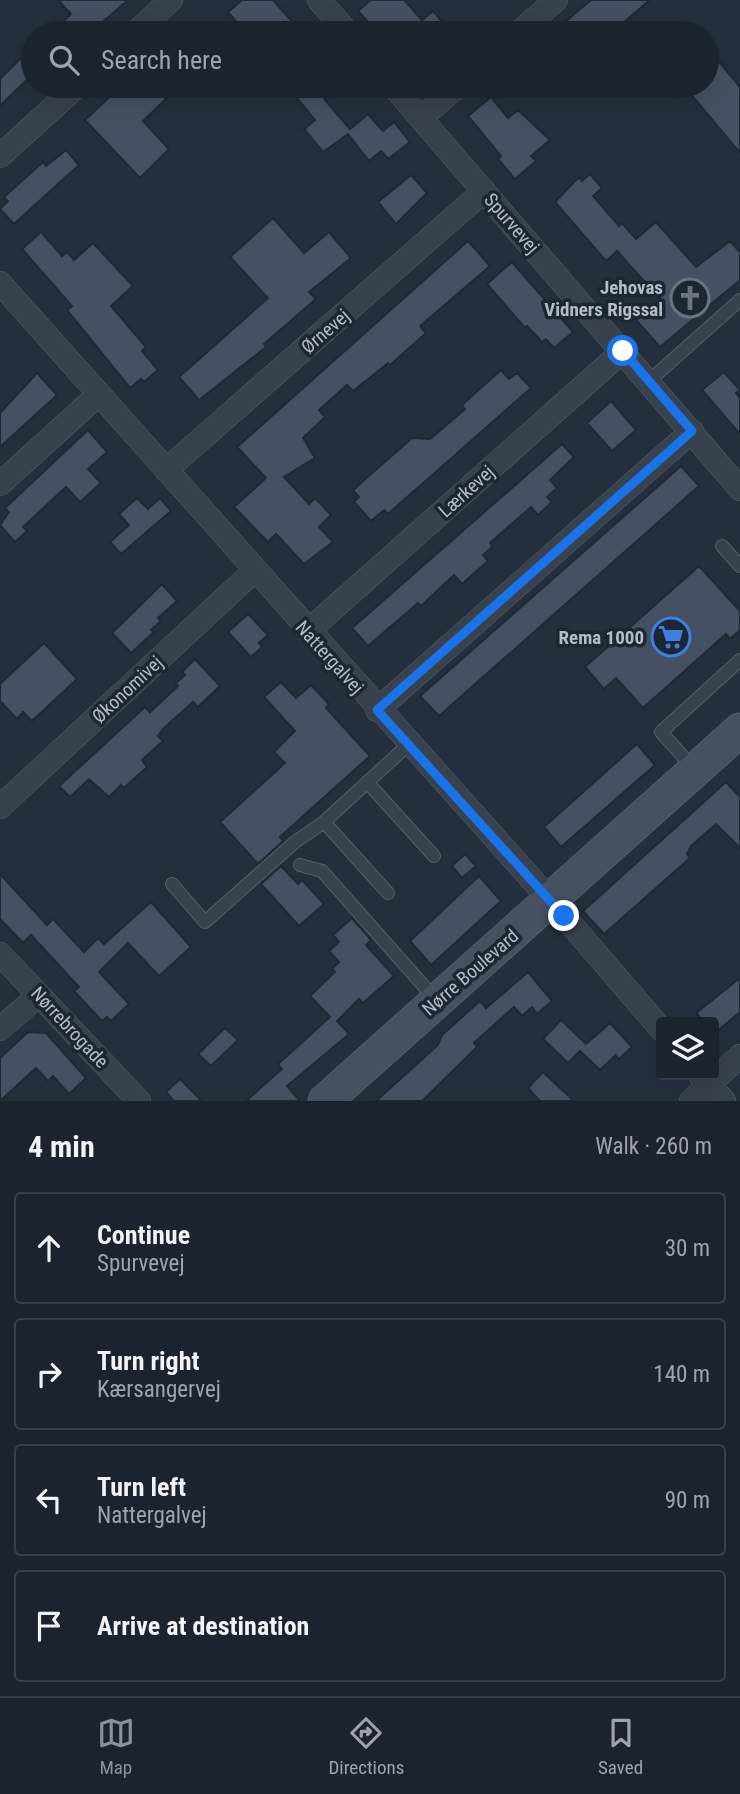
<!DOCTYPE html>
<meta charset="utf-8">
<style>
:root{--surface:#1b232e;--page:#282f3a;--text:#f1f3f6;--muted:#a0a4aa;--line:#39404a;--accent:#8c9099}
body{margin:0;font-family:"Roboto Condensed",sans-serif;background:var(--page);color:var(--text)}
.controls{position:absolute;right:21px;bottom:21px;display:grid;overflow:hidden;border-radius:7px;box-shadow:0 7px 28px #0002}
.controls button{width:63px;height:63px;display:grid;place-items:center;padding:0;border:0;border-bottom:2px solid var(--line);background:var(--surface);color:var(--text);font:35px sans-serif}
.stop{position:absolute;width:21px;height:21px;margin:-16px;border:5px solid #1a73e8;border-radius:50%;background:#fff}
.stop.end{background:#1a73e8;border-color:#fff;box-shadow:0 2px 7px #0008}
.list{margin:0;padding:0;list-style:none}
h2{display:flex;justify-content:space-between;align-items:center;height:91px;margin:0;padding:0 28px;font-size:30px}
h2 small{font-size:23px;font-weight:400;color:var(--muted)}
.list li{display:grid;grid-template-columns:46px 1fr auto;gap:21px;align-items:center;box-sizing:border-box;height:112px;margin:0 14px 14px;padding:0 14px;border:2px solid var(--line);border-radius:7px}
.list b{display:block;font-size:26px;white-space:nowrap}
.list p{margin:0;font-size:23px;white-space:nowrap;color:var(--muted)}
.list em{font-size:23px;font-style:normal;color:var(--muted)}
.icon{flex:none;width:38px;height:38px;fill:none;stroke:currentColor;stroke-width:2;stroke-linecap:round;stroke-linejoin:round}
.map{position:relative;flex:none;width:740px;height:1101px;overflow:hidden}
.search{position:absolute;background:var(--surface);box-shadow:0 7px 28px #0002;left:21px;right:21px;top:21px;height:77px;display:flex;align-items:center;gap:18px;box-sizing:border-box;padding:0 24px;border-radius:38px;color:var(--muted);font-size:26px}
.sheet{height:595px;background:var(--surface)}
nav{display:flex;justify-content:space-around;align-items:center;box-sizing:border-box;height:98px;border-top:2px solid var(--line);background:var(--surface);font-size:19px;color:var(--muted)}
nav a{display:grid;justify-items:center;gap:4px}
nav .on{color:var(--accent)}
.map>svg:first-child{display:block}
.building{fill:#455162;stroke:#1f2835;stroke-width:2}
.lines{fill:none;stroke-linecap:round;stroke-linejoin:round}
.lane-casing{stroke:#565f6c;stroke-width:14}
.street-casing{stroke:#565f6c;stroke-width:24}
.secondary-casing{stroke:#565f6c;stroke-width:35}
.lane{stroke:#38414e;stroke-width:12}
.street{stroke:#38414e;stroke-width:23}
.secondary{stroke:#465061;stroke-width:33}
.route{stroke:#1a73e8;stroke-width:9}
.labels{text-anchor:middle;stroke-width:7;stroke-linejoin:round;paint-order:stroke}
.street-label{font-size:19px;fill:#b4bcc9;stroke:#1d2633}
.poi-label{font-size:19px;font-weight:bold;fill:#b4bcc9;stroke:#1d2633;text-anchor:end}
</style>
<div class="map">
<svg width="740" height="1101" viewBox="0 0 740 1101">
<rect width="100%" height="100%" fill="#242f3e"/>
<path class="building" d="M58 0H128L90 33H51L71 14Z
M242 0H273L302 33H246L228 12Z
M371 0H404L422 20 433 11 446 26 437 33H378L358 11Z
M591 0H650L616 29 609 22 593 33H552Z
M33 46V74L0 106V79Z
M707 47 740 87V153L684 86H707Z
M121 86H153L166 99 143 121 169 149 140 178 85 120Z
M287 86H340L324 99 350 129 368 114 383 131 394 122 410 142 388 159 381 151 369 161 348 134 323 152 304 129 315 120Z
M491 97 508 118 518 110 550 140 531 156 536 161 515 179 498 159 501 156 468 116Z
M66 150 79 165 14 224 0 209 8 201 4 197 43 162 46 166Z
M590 174 602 188 593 196 619 226 622 223 636 239 656 222 696 267 730 241 740 252V280L660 347 636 320 660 299 617 251 606 261 555 202 579 177 582 181Z
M411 175 427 193 396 224 378 202Z
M273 218 304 253 329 232 351 258 309 292 316 299 264 344 266 347 199 400 179 377 268 298 230 257Z
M41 232 62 256 67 252 74 260 93 243 133 286 111 306 146 347 142 351 158 370 144 382 141 379 130 388 67 310 72 306 22 249Z
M468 241 490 266 420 326 426 333 390 365 388 363 353 391 347 385 319 410 325 417 303 438 315 458 284 477 309 504 315 498 331 515 319 527 333 542 304 564 276 534 268 542 234 507 266 478 237 447Z
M512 262 573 332 554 348 546 339 542 342 527 326 525 328 487 284Z
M501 370 509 379 517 373 531 388 388 514 384 510 371 521 354 502 359 497 353 490 412 438 430 439 465 409 462 405Z
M724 372 740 390 736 393 740 398V434L702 390Z
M37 373 57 395 0 447V413Z
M611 401 636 430 612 451 587 423Z
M88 430 107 452 88 469 101 483 80 502 66 487 23 527 27 531 15 542 0 525 9 512 5 508Z
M562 444 574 457 550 480 557 488 547 497 552 502 538 515 531 507 490 543 493 546 483 555 488 561 462 584 454 575 421 606 418 603 368 646 352 628Z
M681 466 699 486 439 716 420 696Z
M137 498 148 509 160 498 171 511 121 554 110 542 129 525 119 514Z
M699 566 740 611V630L730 639 726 634 643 708 616 678 604 689 585 667Z
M162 584 177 601 158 618 161 621 151 630 154 632 131 653 112 633Z
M248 614 268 635 259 643 262 647 251 657 228 632Z
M44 643 77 679 32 721 23 712 17 719 0 701V684Z
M195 659 220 686 198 707 193 702 164 728 158 736 163 741 142 760 147 767 124 788 121 785 109 797 89 779 70 797 59 786 145 707 150 712 178 686 176 683 185 675 182 672Z
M281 682 296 698 311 685 329 704 326 708 370 756 280 837 283 841 258 864 220 822 285 763 274 752 295 731 264 697Z
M637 744 655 765 561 847 544 827Z
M726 782 740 797V848L716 824 691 846 687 854 690 858 604 934 583 911Z
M465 854 476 866 462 878 452 866Z
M281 866 298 884 302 880 324 904 299 926 261 884Z
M0 874 47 925 53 919 84 952 98 938 104 944 151 902 191 947 159 976 128 943 99 972 129 1004 111 1021 107 1017 102 1021 74 991 79 987 31 935 23 943 0 919Z
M479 876 501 901 431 965 410 941Z
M352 918 371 940 366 945 394 976 363 1003 359 999 337 1021 349 1034 287 1086 300 1101H246L282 1069 278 1064 330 1017 310 996 335 972 332 969 339 962 329 951 339 942 333 935Z
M528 972 552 1001 537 1014 532 1007 522 1016 514 1007 474 1043 477 1047 422 1101H376L438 1045 442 1035 480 1001 486 1008Z
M740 978V1012L714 1034V1022H704L696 1013Z
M561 1020 586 1044 610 1023 632 1047 619 1059 616 1055 600 1070 580 1051 568 1063 543 1039Z
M225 1028 238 1040 211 1066 198 1054Z
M28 1032 46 1033 86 1078 69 1094 53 1076 48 1081 36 1068 0 1101V1058Z
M543 1072 574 1101H540L528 1088Z
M180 1079 202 1101H174L166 1092Z"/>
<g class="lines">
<defs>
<path id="lane" d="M649 381 740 300
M722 546 740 566
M695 770 661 732 740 660
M367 782 434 856
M300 865 322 871 437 1001
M172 884 205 922 295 842 324 822
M388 893 324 822 409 744"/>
<path id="street" d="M319 0 348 33
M135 33 171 0
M518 33 556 0
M393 86 740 489
M421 118 458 86
M0 156 77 86
M0 283 551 901 661 1029
M166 470 484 191
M0 484 99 394
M308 631 623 351
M377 710 692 431
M0 807 254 571
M0 954 139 1101
M0 1029 39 995
M700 1075 724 1101
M691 1101 740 1056"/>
<path id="secondary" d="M325 1101 740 730"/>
</defs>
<use href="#lane" class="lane-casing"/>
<use href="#street" class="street-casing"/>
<use href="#secondary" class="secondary-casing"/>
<use href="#lane" class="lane"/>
<use href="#street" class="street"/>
<use href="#secondary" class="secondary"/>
</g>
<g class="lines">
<path class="route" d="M564 916 377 710 692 431 623 351"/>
</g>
<defs>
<symbol id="church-ring" viewBox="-11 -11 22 22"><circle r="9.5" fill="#1d2633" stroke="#6b7280" stroke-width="1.5"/><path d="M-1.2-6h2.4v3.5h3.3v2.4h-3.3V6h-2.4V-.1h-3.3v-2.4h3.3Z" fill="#6b7280"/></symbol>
<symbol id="supermarket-ring" viewBox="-11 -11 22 22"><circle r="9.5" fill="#1d2633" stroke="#3f7fe0" stroke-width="1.5"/><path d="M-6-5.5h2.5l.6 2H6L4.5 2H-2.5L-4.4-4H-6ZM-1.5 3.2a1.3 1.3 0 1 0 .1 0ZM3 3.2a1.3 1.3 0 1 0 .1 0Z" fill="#3f7fe0"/></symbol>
</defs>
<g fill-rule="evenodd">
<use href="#church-ring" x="668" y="276" width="44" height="44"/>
<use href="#supermarket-ring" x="649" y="615" width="44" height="44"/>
</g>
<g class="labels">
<g class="street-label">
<text transform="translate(512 223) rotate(49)" y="7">Spurvevej</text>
<text transform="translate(325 331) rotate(-41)" y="7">Ørnevej</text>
<text transform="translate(466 491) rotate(-42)" y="7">Lærkevej</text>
<text transform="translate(330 657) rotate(48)" y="7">Nattergalvej</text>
<text transform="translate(127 689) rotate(-43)" y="7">Økonomivej</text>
<text transform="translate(470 972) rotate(-41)" y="7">Nørre Boulevard</text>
<text transform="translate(70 1027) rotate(47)" y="7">Nørrebrogade</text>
</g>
<g class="poi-label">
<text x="663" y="294">Jehovas<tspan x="663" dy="22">Vidners Rigssal</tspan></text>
<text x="644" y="644">Rema 1000</text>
</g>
</g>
</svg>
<div class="controls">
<button><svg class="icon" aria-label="layers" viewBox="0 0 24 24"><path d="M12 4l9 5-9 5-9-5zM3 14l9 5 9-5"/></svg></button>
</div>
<div class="stop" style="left:623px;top:351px"></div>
<div class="stop end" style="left:564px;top:916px"></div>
<div class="search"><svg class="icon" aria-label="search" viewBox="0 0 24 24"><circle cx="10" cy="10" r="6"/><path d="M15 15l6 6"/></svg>Search here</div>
</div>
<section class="sheet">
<h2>4 min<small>Walk · 260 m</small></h2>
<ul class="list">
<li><svg class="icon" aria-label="ahead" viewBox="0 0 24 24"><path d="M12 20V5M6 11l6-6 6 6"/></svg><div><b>Continue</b><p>Spurvevej</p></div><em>30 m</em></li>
<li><svg class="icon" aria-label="right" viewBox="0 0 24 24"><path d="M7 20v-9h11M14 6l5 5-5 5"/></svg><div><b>Turn right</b><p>Kærsangervej</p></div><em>140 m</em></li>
<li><svg class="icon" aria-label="left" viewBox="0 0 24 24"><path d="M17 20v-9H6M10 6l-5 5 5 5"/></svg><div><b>Turn left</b><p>Nattergalvej</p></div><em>90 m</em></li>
<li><svg class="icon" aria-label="arrive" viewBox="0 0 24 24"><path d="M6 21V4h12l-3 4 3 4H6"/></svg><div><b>Arrive at destination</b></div></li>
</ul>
</section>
<nav>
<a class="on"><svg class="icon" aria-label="map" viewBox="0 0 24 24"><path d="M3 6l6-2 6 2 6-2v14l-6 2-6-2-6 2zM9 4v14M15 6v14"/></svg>Map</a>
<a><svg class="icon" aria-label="directions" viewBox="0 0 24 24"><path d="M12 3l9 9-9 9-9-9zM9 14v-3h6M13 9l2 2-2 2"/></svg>Directions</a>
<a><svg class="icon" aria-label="saved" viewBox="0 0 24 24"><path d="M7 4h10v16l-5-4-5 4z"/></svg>Saved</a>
</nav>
